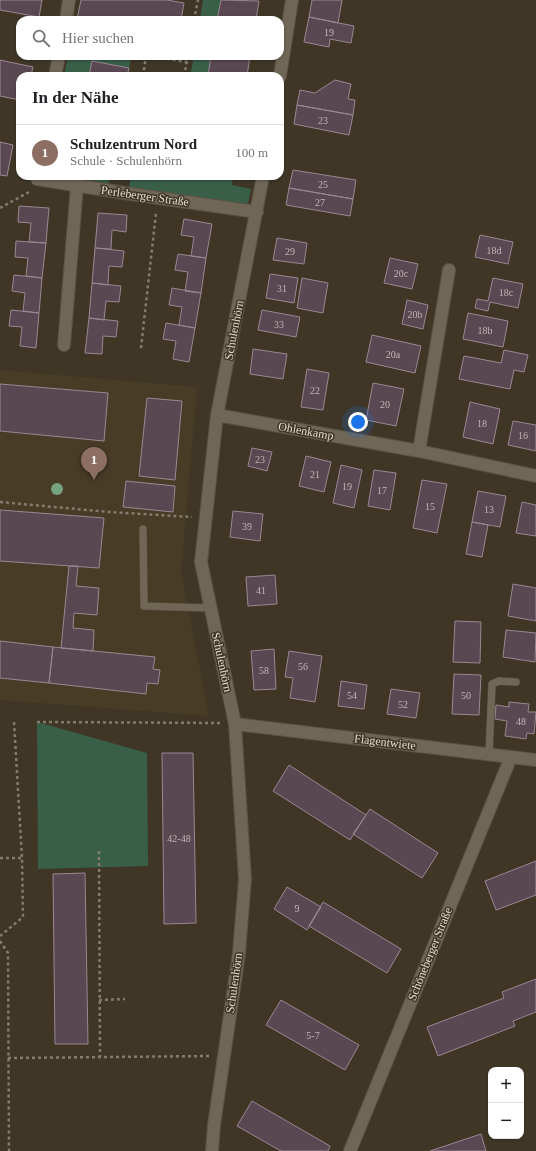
<!DOCTYPE html>
<html lang="de">
<meta charset="utf-8">
<style>
:root{--surface:#fff;--page:#f6f6f6;--text:#202124;--muted:#757577;--line:#e0e0e0;--accent:#7c3aed}
body{margin:0;font-family:"Times New Roman",serif;background:var(--page);color:var(--text)}
.controls{position:absolute;right:12px;bottom:12px;display:grid;overflow:hidden;border-radius:8px;box-shadow:0 1px 3px #0004}
.controls button{width:36px;height:36px;display:grid;place-items:center;padding:0;border:0;border-bottom:1px solid var(--line);background:var(--surface);color:var(--text);font:20px sans-serif}
.you{position:absolute;left:358px;top:422px;width:14px;height:14px;margin:-10px;border:3px solid #fff;border-radius:50%;background:#1a73e8;box-shadow:0 0 0 6px #1a73e833}
.badge{display:grid;place-items:center;width:26px;height:26px;border-radius:50%;background:var(--accent);color:#fff;font-size:13px;font-weight:700}
.pin{position:absolute;translate:-50% -33px;filter:drop-shadow(0 1px 2px #0008)}
.pin::after{content:'';position:absolute;top:21px;width:14px;height:12px;background:inherit;clip-path:polygon(0 0,100% 0,50% 100%)}
.list{margin:0;padding:0;list-style:none}
h2{display:flex;justify-content:space-between;align-items:center;height:52px;margin:0;padding:0 16px;font-size:17px}
h2 small{font-size:13px;font-weight:400;color:var(--muted)}
.list li{display:grid;grid-template-columns:26px 1fr auto;gap:12px;align-items:center;box-sizing:border-box;height:56px;padding:0 16px;border-top:1px solid var(--line)}
.list b{display:block;font-size:15px;white-space:nowrap}
.list p{margin:0;font-size:13px;white-space:nowrap;color:var(--muted)}
.list em{font-size:13px;font-style:normal;color:var(--muted)}
.icon{flex:none;width:22px;height:22px;fill:none;stroke:currentColor;stroke-width:2;stroke-linecap:round;stroke-linejoin:round}
.map{position:relative;flex:none;width:536px;height:1151px;overflow:hidden}
.search{position:absolute;background:var(--surface);box-shadow:0 1px 3px #0004;left:16px;top:16px;width:268px;height:44px;display:flex;align-items:center;gap:10px;box-sizing:border-box;padding:0 14px;border-radius:12px;color:var(--muted);font-size:15px}
.panel{position:absolute;background:var(--surface);box-shadow:0 1px 3px #0004;left:16px;top:72px;width:268px;height:108px;border-radius:12px}
.map>svg:first-child{display:block}
.built{fill:#493c26}
.green{fill:#395f49}
.building{fill:#594751;stroke:#9b8793}
.lines{fill:none;stroke-linecap:round;stroke-linejoin:round}
.lane-casing{stroke:#5a5245;stroke-width:8}
.street-casing{stroke:#5a5245;stroke-width:14}
.path{stroke:#837c6e;stroke-width:2.5;stroke-dasharray:3 3;stroke-linecap:butt}
.lane{stroke:#706655;stroke-width:7}
.street{stroke:#706655;stroke-width:12}
.tree{fill:#74a37f}
.labels{text-anchor:middle;stroke-width:3;stroke-linejoin:round;paint-order:stroke}
.number-label{font-size:10px;fill:#bfb6b1}
.street-label{font-size:12px;fill:#e1dbd1;stroke:#3f3626}
</style>
<div class="map">
<svg width="536" height="1151" viewBox="0 0 536 1151">
<rect width="100%" height="100%" fill="#3f3626"/>
<path class="built" d="M0 370 197 387 181 573 209 716 0 700Z"/>
<path class="green" d="M203 0H221L217 20H200Z
M68 56H111L131 59 129 68 92 61 89 76H64Z
M194 56H211L208 76H190Z
M53 176H88L109 180 108 186Z
M131 176H233L232 185 251 189 248 204 129 188Z
M37 722 147 753 148 866 38 869Z"/>
<path class="building" d="M0 0H42L39 17 0 10Z
M81 0H167L184 3 181 20H83L77 19Z
M221 0 259 1 256 20H217Z
M312 0H342L338 23 309 17Z
M309 17 354 26 351 43 330 39 329 47 304 42Z
M211 56H250L247 76H208Z
M0 60 33 67 31 76H20V100L0 96Z
M92 61 129 68 127 76H89Z
M335 80 351 84 348 99 355 100 353 115 297 105 300 90 315 93Z
M297 105 353 115 349 135 294 124Z
M0 142 13 145 7 176 0 175Z
M293 170 356 180 353 199 289 188Z
M289 188 353 199 350 216 286 205Z
M19 206 49 208 46 243 29 242 31 223 18 222Z
M98 213 127 215 126 232 112 230 111 249 95 248Z
M184 219 212 224 206 258 191 256 194 237 181 235Z
M480 235 513 242 508 264 475 257Z
M277 238 307 243 304 264 273 260Z
M16 241 46 243 42 278 26 276 28 258 15 257Z
M95 248 124 251 122 267 109 266 108 285 92 283Z
M178 254 206 258 201 293 185 291 188 272 175 270Z
M390 258 418 264 412 289 384 283Z
M270 274 298 278 294 303 266 298Z
M14 275 42 278 39 313 23 311 25 293 12 291Z
M302 278 328 283 323 313 297 308Z
M493 278 523 284 518 308 490 302 488 311 475 308 477 299 488 301Z
M92 283 121 286 119 302 106 301 104 320 89 318Z
M172 288 201 293 195 328 179 325 182 307 169 305Z
M407 300 428 305 423 329 402 324Z
M11 310 39 313 36 348 20 346 22 327 9 326Z
M262 310 300 317 296 337 258 330Z
M468 313 508 321 503 347 463 339Z
M89 318 118 321 116 337 103 336 102 354 85 353Z
M166 323 195 328 189 362 173 359 176 341 163 339Z
M372 335 421 346 415 373 366 362Z
M253 349 287 354 283 379 250 374Z
M504 350 528 355 524 372 514 370 510 389 459 379 464 356 501 363Z
M307 369 329 373 323 410 301 407Z
M373 383 404 389 396 426 366 420Z
M0 384 108 393 104 441 0 431Z
M147 398 182 401 175 480 139 476Z
M470 402 500 409 493 444 463 437Z
M513 421 536 425V451L508 445Z
M252 448 272 452 267 471 248 466Z
M306 456 331 462 324 492 299 486Z
M341 465 362 470 354 508 333 503Z
M374 470 396 473 390 510 368 506Z
M422 480 447 484 437 533 413 528Z
M126 481 175 486 173 512 123 507Z
M478 491 506 496 500 527 472 522Z
M522 502 536 505V536L516 533Z
M0 510 104 518 99 568 0 561Z
M233 511 263 514 260 541 230 537Z
M472 522 488 525 482 557 466 554Z
M69 566H78L76 586 99 588 97 615 74 613 73 628 94 630 93 651 61 648Z
M275 575 277 604 248 606 246 577Z
M513 584 536 588V621L508 616Z
M455 621 481 622 480 663 453 662Z
M506 630 536 633 535 662 503 657Z
M0 641 53 647 49 683 0 678Z
M53 647 155 657 153 669 160 670 158 684 147 683 146 694 49 683Z
M274 649 276 689 254 690 251 651Z
M289 651 322 656 315 702 290 698 293 678 285 677Z
M454 674 481 675 479 715 452 714Z
M341 681 367 685 364 709 338 706Z
M391 689 420 693 416 718 387 714Z
M509 702 529 704 528 712H536L534 734 527 733 526 739 505 736 507 721 495 719 496 705 509 707Z
M162 753H193L196 923 164 924Z
M289 765 366 815 350 840 273 791Z
M370 809 438 853 422 878 353 834Z
M536 861V895L496 910 485 881Z
M85 873 88 1044H55L53 874Z
M287 887 321 907 307 930 274 909Z
M323 902 401 949 387 973 309 926Z
M536 979V1012L513 1021 515 1026 438 1056 427 1027 504 998 502 992Z
M281 1000 359 1045 345 1070 266 1025Z
M252 1101 330 1146 328 1151H281L237 1126Z
M481 1134 486 1151H430Z"/>
<g class="lines">
<defs>
<path id="lane" d="M143 529 144 606 211 608
M489 754 492 684 499 681 516 682"/>
<path id="street" d="M66 20 69 0
M55 76 59 56
M280 76 292 0
M37 176V179L124 193 257 212
M64 345 77 186
M217 415 419 451 536 476
M419 451 449 270
M235 724 536 760
M212 1151 214 1125 239 953 245 879 235 724 201 562 217 415 263 176
M350 1151 511 757"/>
</defs>
<use href="#lane" class="lane-casing"/>
<use href="#street" class="street-casing"/>
<path class="path" d="M194 20 198 0
M149 56 187 62
M143 76 146 56
M184 76 188 56
M0 208 29 192
M141 348 156 213
M0 502 109 512 192 517
M37 722 221 723
M99 851 100 1057
M0 858H21
M0 936 23 917 22 858 14 722
M0 941 8 953 9 1151
M99 1000 125 999
M8 1058 210 1056"/>
<use href="#lane" class="lane"/>
<use href="#street" class="street"/>
</g>
<circle class="tree" cx="57" cy="489" r="6"/>
<g class="labels">
<g class="number-label">
<text x="329" y="36">19</text>
<text x="323" y="124">23</text>
<text x="323" y="188">25</text>
<text x="320" y="206">27</text>
<text x="494" y="254">18d</text>
<text x="290" y="255">29</text>
<text x="401" y="277">20c</text>
<text x="282" y="292">31</text>
<text x="506" y="296">18c</text>
<text x="415" y="318">20b</text>
<text x="279" y="328">33</text>
<text x="485" y="334">18b</text>
<text x="393" y="358">20a</text>
<text x="315" y="394">22</text>
<text x="385" y="408">20</text>
<text x="482" y="427">18</text>
<text x="523" y="439">16</text>
<text x="260" y="463">23</text>
<text x="315" y="478">21</text>
<text x="347" y="490">19</text>
<text x="382" y="494">17</text>
<text x="430" y="510">15</text>
<text x="489" y="513">13</text>
<text x="247" y="530">39</text>
<text x="261" y="594">41</text>
<text x="303" y="670">56</text>
<text x="264" y="674">58</text>
<text x="352" y="699">54</text>
<text x="466" y="699">50</text>
<text x="403" y="708">52</text>
<text x="521" y="725">48</text>
<text x="179" y="842">42-48</text>
<text x="297" y="912">9</text>
<text x="313" y="1039">5-7</text>
</g>
<g class="street-label">
<text transform="translate(145 196) rotate(8)" y="4">Perleberger Straße</text>
<text transform="translate(234 330) rotate(-79)" y="4">Schulenhörn</text>
<text transform="translate(306 431) rotate(10)" y="4">Ohlenkamp</text>
<text transform="translate(222 662) rotate(78)" y="4">Schulenhörn</text>
<text transform="translate(385 742) rotate(7)" y="4">Flagentwiete</text>
<text transform="translate(430 954) rotate(-68)" y="4">Schöneberger Straße</text>
<text transform="translate(234 983) rotate(-82)" y="4">Schulenhörn</text>
</g>
</g>
</svg>
<div class="controls">
<button>+</button>
<button>−</button>
</div>
<div class="you"></div>
<div class="pin badge" style="left:94px;top:480px;background:#8d6e63">1</div>
<div class="search"><svg class="icon" aria-label="search" viewBox="0 0 24 24"><circle cx="10" cy="10" r="6"/><path d="M15 15l6 6"/></svg>Hier suchen</div>
<section class="panel">
<h2>In der Nähe<small></small></h2>
<ul class="list">
<li><span class="badge" style="background:#8d6e63">1</span><div><b>Schulzentrum Nord</b><p>Schule · Schulenhörn</p></div><em>100 m</em></li>
</ul>
</section>
</div>
